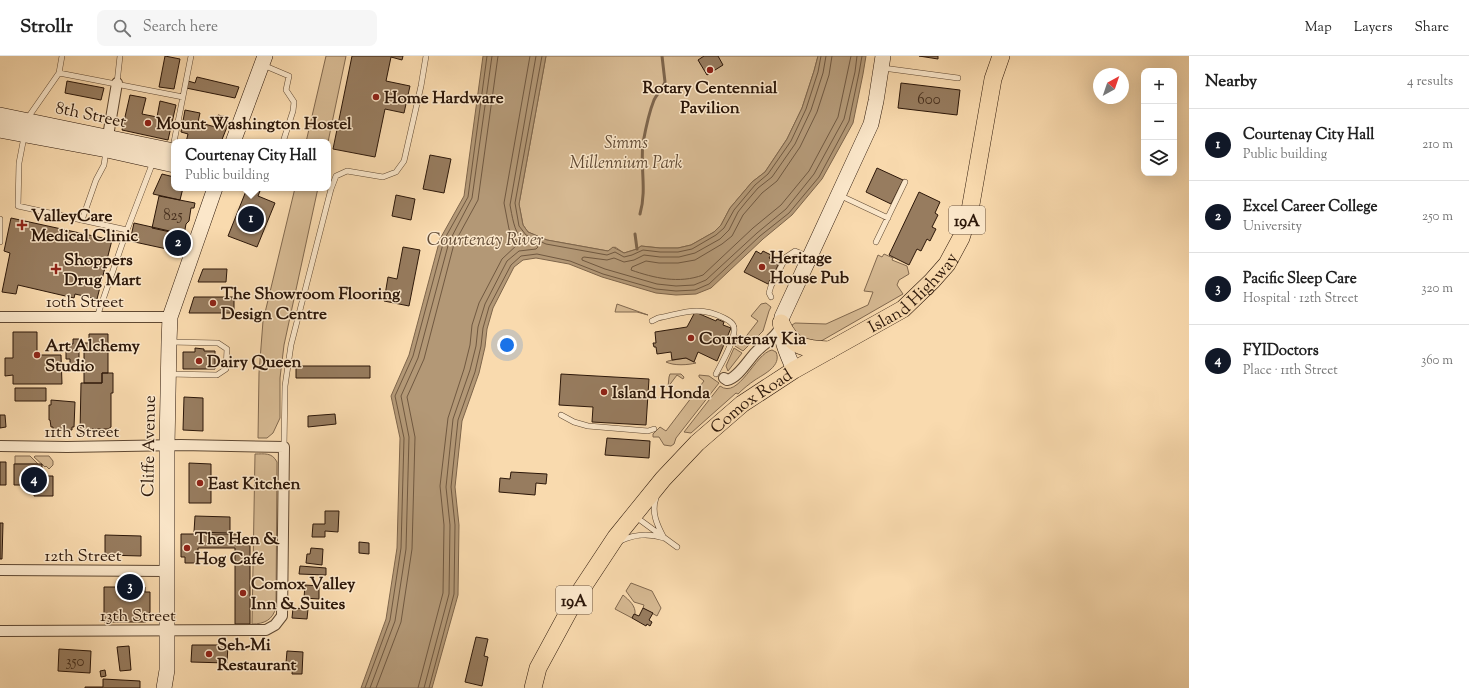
<!DOCTYPE html>
<meta charset="utf-8">
<style>
:root{--surface:#fff;--page:#f6f6f6;--text:#222;--muted:#767676;--line:#e0e0e0;--accent:#111827}
body{margin:0;font-family:"Sorts Mill Goudy",serif;background:var(--page);color:var(--text)}
.controls{position:absolute;right:12px;top:12px;display:grid;overflow:hidden;border-radius:8px;box-shadow:0 4px 16px #0002}
.controls button{width:36px;height:36px;display:grid;place-items:center;padding:0;border:0;border-bottom:1px solid var(--line);background:var(--surface);color:var(--text);font:20px sans-serif}
.compass{position:absolute;left:1093px;top:12px;width:36px;height:36px;border-radius:50%;background:var(--surface);box-shadow:0 4px 16px #0002;rotate:40deg}
.you{position:absolute;left:507px;top:289px;width:14px;height:14px;margin:-10px;border:3px solid #fff;border-radius:50%;background:#1a73e8;box-shadow:0 0 0 6px #1a73e833}
.badge{display:grid;place-items:center;width:26px;height:26px;border-radius:50%;background:var(--accent);color:#fff;font-size:13px;font-weight:700}
.pin{position:absolute;translate:-50% -50%;border:2px solid #fff;box-shadow:0 1px 4px #0006}
.popup{position:absolute;left:171px;top:83px;width:160px;height:52px;box-sizing:border-box;display:grid;place-content:center;border-radius:8px;background:var(--surface);filter:drop-shadow(0 1px 3px #0005);font-size:13px;white-space:nowrap;color:var(--muted)}
.popup b{font-size:15px;color:var(--text)}
.popup::after{content:'';position:absolute;left:50%;top:100%;margin-left:-8px;border:8px solid transparent;border-top-color:var(--surface)}
.list{margin:0;padding:0;list-style:none}
h2{display:flex;justify-content:space-between;align-items:center;height:52px;margin:0;padding:0 16px;font-size:17px}
h2 small{font-size:13px;font-weight:400;color:var(--muted)}
.list li{display:grid;grid-template-columns:26px 1fr auto;gap:12px;align-items:center;box-sizing:border-box;height:72px;padding:0 16px;border-top:1px solid var(--line)}
.list b{display:block;font-size:15px;white-space:nowrap}
.list p{margin:0;font-size:13px;white-space:nowrap;color:var(--muted)}
.list em{font-size:13px;font-style:normal;color:var(--muted)}
.icon{flex:none;width:22px;height:22px;fill:none;stroke:currentColor;stroke-width:2;stroke-linecap:round;stroke-linejoin:round}
.map{position:relative;flex:none;width:1189px;height:632px;overflow:hidden}
header{display:flex;align-items:center;gap:24px;box-sizing:border-box;height:56px;padding:0 20px;background:var(--surface);border-bottom:1px solid var(--line)}
header strong{font-size:19px}
nav{display:flex;gap:22px;margin-inline-start:auto;font-size:14px}
.search{width:280px;height:36px;background:var(--page);display:flex;align-items:center;gap:10px;box-sizing:border-box;padding:0 14px;border-radius:8px;color:var(--muted);font-size:15px}
main{display:flex}
aside{flex:1;background:var(--surface)}
.map>svg:first-child{display:block}
.green{fill:#d6b992;stroke:#81684e}
.water{fill:#b39876;stroke:#7d644a}
.lines{fill:none;stroke-linecap:round;stroke-linejoin:round}
.shore{stroke:#705840;stroke-width:1}
.stream{stroke:#7d644a;stroke-width:3}
.building{fill:#977c5f;stroke:#2c1709}
.lane-casing{stroke:#5f4832;stroke-width:6}
.street-casing{stroke:#5f4832;stroke-width:12}
.secondary-casing{stroke:#2c1709;stroke-width:16}
.primary-casing{stroke:#2c1709;stroke-width:18}
.lane{stroke:#fbe7ca;stroke-width:5}
.street{stroke:#fbe7ca;stroke-width:10}
.secondary{stroke:#fbe7ca;stroke-width:15}
.primary{stroke:#f9daae;stroke-width:17}
.poi-dot{fill:#8f2418;stroke:#fbe7ca;stroke-width:1.5}
.labels{text-anchor:middle;stroke-width:3;stroke-linejoin:round;paint-order:stroke}
.number-label{font-size:15px;fill:#47301e}
.shield{fill:#fbe7ca;stroke:#6a5543;stroke-width:1}
.shield-label{font-size:16px;font-weight:bold;fill:#2c1709}
.poi-label{font-size:17px;font-weight:bold;fill:#2c1709;stroke:#fbe7ca;text-anchor:start}
.street-label{font-size:17px;fill:#2c1709;stroke:#fbe7ca}
.park-label{font-size:17px;font-style:italic;fill:#5f4832;stroke:#fbe7ca}
.water-label{font-size:18px;font-style:italic;fill:#624b35;stroke:#fbe7ca}
</style>
<header>
<strong>Strollr</strong>
<div class="search"><svg class="icon" aria-label="search" viewBox="0 0 24 24"><circle cx="10" cy="10" r="6"/><path d="M15 15l6 6"/></svg>Search here</div>
<nav><a>Map</a><a>Layers</a><a>Share</a></nav>
</header>
<main>
<div class="map">
<svg width="1189" height="632" viewBox="0 0 1189 632">
<rect width="100%" height="100%" fill="#f9daae"/>
<filter id="stains"><feTurbulence type="fractalNoise" baseFrequency=".005" numOctaves="4"/><feColorMatrix values="0 0 0 0 .2 0 0 0 0 .09 0 0 0 0 .02 0 0 0 .5 -.17"/></filter>
<radialGradient id="worn" r=".72"><stop offset=".6" stop-color="#630" stop-opacity="0"/><stop offset="1" stop-color="#630" stop-opacity=".3"/></radialGradient>
<path class="green" d="M326 0H346L328 86H306Z
M546 0H818L814 15 802 52 787 83 765 116 752 126 730 152 721 169 714 176 691 189 678 192H660L641 190 637 193 624 197 615 191 608 195 547 184 528 176 523 169 519 148Z
M295 132H318L284 289 280 322V362L273 377 267 382H258L259 317 263 265Z
M884 198 893 202 892 204 907 210 909 218 899 224 897 229 903 238 816 288 805 286 793 274 792 269 795 267 826 268 868 249 873 236 864 235 878 199 882 201Z
M766 247 771 251 769 255 763 275 743 295 735 290 738 279 744 283 758 265 751 260 761 248Z
M617 248 648 259 637 256H615Z
M734 292 742 297 728 315 726 310Z
M772 294 776 296C782 310 764 318 755 324 749 328 743 333 738 338L736 337 691 377 684 376 720 330C739 344 755 297 772 294Z
M686 302 696 307C688 309 674 310 666 306L668 305Z
M670 318H681L684 321 683 323 677 319 668 331 669 321Z
M699 319 709 320 719 327 676 382 674 388 671 390 664 389 659 381H653V378L660 371 666 375 704 325 699 321Z
M255 398C264 398 272 396 277 406L276 551C273 564 264 568 252 568Z
M15 400H30L38 408H15Z
M35 400H49L53 405V409L49 413 46 410 45 411 34 401Z
M631 527 652 535 661 552 657 560 643 552 644 549 634 546 626 535Z
M623 539C629 544 636 550 635 558L632 562 615 553Z"/>
<path class="water" d="M483 0H546L519 148 523 169 528 176 547 184 608 195 613 191 624 197 637 193 641 190 660 192H678L691 189 714 176 721 169 730 152 752 126 765 116 787 83 802 52 814 15 818 0H866L863 18 853 67 822 123 792 159 763 183 711 232 696 238 676 239 656 237 602 221 569 208 536 202 523 204 514 211 493 252 487 273 485 291 479 317 462 365 455 431 459 469 458 539 432 632H361L386 563 397 492 400 382 391 340 409 299 440 183 464 140Z"/>
<g class="lines">
<path class="shore" d="M542 0 515 147 519 170 526 179 546 188 607 199 615 196 624 201 632 199 643 194 660 196H678L692 193 716 179 724 172 734 154 755 129 768 118 791 85 806 53 818 16 821 0
M826 0 823 17 811 54 795 88 772 121 758 132 746 146 738 156 729 174 720 183 695 197 679 201H660L644 199 634 204 624 206 614 202 607 204 584 201 582 202V204L605 213 657 228 676 230 694 229 706 224 757 177 786 153 814 118 844 63 855 16 857 0
M832 0 829 19 817 56 800 91 777 125 762 137 743 159 732 180 722 188 695 204 678 207H659L646 205 632 211 631 214C654 222 679 228 703 219L753 172 781 149 809 115 838 61 851 0
M365 632 390 564 401 492 404 382 395 340 413 300 444 184 468 141 487 0
M370 632 395 565 406 493 409 381 401 340 418 302 449 186 472 142 492 0
M376 632 401 566 412 493 415 381 407 341 424 303 454 188 478 144 498 0
M418 632 443 537 444 469 440 430 448 362 464 313 470 289 472 269 479 247 502 203 518 188 509 173 504 147 530 0
M424 632 449 538 450 469 446 431 453 363 470 314 476 290 478 271 485 248 507 205 519 195 536 193 538 191 537 189C532 187 526 186 522 183 514 176 512 159 510 149L536 0
M429 632 454 538 455 469 451 431 458 364 475 316 481 290 483 272 489 251 511 209 521 200 537 198 570 205 603 218 656 233 676 235 695 234 709 228 760 180 789 157 819 121 849 65 859 17 862 0"/>
<path class="stream" d="M640 158C647 134 640 111 643 87 645 76 650 54 654 44 657 38 662 33 665 26L662 0
M635 178 637 193"/>
</g>
<path class="building" d="M165 0 180 3 174 33 159 31Z
M352 0H403L402 4 391 1 386 25 410 30 404 57 385 53 375 101 333 93Z
M704 0H718L723 9 707 19 698 4Z
M919 0H938V3Z
M197 21 239 31 235 42 186 32 188 25 195 27Z
M67 25 104 32 101 44 65 37Z
M901 27 960 34 957 59 898 52Z
M130 39 146 42 142 58 157 61 160 45 176 49 168 84 122 74Z
M185 54 200 57 198 66 215 71 218 59 227 61 226 65 229 66 221 86H186L188 78 181 76Z
M430 99 451 103 444 137 423 133Z
M877 112 903 124 891 148 866 136Z
M162 118 174 121V132H183L180 144 153 138Z
M252 132 260 135 258 140 275 147 257 191 228 180 246 135 250 137Z
M919 136 940 146 935 157 938 159 932 171 936 173 930 185 927 183 921 195 917 193 909 209 889 199Z
M396 139 415 143 411 164 392 160Z
M159 140 195 147 194 152H191L189 165 186 168 184 179 152 172Z
M11 162 112 184 97 243 75 238 74 242 18 229 16 238 2 236 10 197 4 195Z
M134 167 183 178 182 183 179 182 176 195 130 185Z
M403 191 420 194 409 250 384 245 388 221 397 223Z
M756 195 761 198 763 195 771 199 769 202 779 207 771 224H770L768 228 744 216Z
M203 213H227L226 226H198Z
M194 241H234V257H189Z
M695 256 716 265 717 263 724 266 723 269 731 272 717 305 698 296 694 306 686 302 672 304 671 296 657 298 656 291H654L653 287H656L655 276 687 271Z
M13 276H37V299H61L62 328H13V319L5 320V302H13Z
M89 278H108V317H102V327H84V287H89Z
M73 283H79V309H70V303H66V288H73Z
M195 292 204 293V295H215V313H183V296H195Z
M296 310H370V322H296Z
M102 317H113V337H111V371L108 373H88V378L80 377 81 327H102Z
M561 318 649 323 646 369 592 366 593 351 559 349Z
M15 332H46V345H15Z
M184 341 203 342V375L183 374Z
M51 344 75 346 74 371H72V374H53V371H51L50 364H49V349H51Z
M335 358 336 368 308 371V360Z
M0 359H5L6 371 0 372Z
M607 382 650 385 649 402 605 399Z
M0 406H6V429H0Z
M189 407 211 408V447H189Z
M14 408H42V414L48 420H53V440H34V435H31V429H14Z
M511 416 547 418 546 428 536 427 535 439 499 436 500 422 510 423Z
M325 455H339L338 476 325 475V481H312L313 468H325Z
M195 460 230 461V477L194 476Z
M0 467H3L2 503H0Z
M181 478H239L238 482H250V568H235V492H198V507H185V501H181Z
M105 479 141 480V500L105 499Z
M359 486 369 487V498L359 497Z
M311 492 323 493 322 509 306 507 307 498H310Z
M300 510 326 512V519L299 518Z
M305 529 319 530V543L304 542Z
M104 531H145V536H150V557H146V566H104Z
M293 552 308 553 307 563 292 562Z
M643 552 653 557 649 564 652 566 650 570 647 568 646 570 632 562 634 558 639 560Z
M476 581 488 583 484 600 488 601 482 630 465 626Z
M192 589H228L227 607 191 606Z
M129 590 131 614 120 615 117 591Z
M59 593 91 595 90 617 58 615Z
M287 595 303 596 302 618H292L293 607H286Z
M105 614 106 620 101 621 100 615Z
M103 623 140 625V632H85V631H103Z"/>
<g class="lines">
<defs>
<path id="lane" d="M263 9 289 20 286 34 294 46 293 55 283 86
M883 12 958 22
M59 17 62 0
M117 27 120 0
M27 63 59 17 183 41
M24 81 19 107 18 150 127 174
M174 86 191 0
M839 139 888 162
M0 163V186
M82 164 96 124 104 109 106 95
M876 186 905 126
M771 241 769 237 771 230 786 201 795 195 807 200
M97 261 127 174 153 106
M652 265 658 262C683 257 699 249 724 262 728 264 734 267 734 272 736 283 721 308 716 318
M169 318 217 319 226 313 227 293 218 287 170 286
M561 359 574 366 588 370 648 375 654 373
M284 391 285 330 291 289 331 133 336 120 347 115 383 121 396 116 404 105 421 30 426 0
M656 442C651 456 657 469 664 482
M636 461 677 491
M620 485C635 478 648 477 664 482"/>
<path id="street" d="M107 86 117 27
M0 261H170
M724 322 727 324C738 322 748 304 756 296 764 287 775 283 780 272
M0 390 67 391 181 389 284 391 282 560 275 569 266 574 0 575
M0 514 167 515"/>
<path id="secondary" d="M0 59 174 95
M0 74 107 94 174 109
M233 86 265 0
M794 314C787 297 778 280 782 261L871 68 876 45 883 0
M164 632 167 614V390L169 286 170 261 215 132"/>
<g id="primary">
<path d="M781 267C792 292 805 293 830 294"/>
<path id="s1" d="M533 632 538 612 577 540 616 481 663 423 697 387 742 348 794 314 903 253 932 225 947 208 961 182 970 154 993 23 1001 0"/>
</g>
</defs>
<use href="#lane" class="lane-casing"/>
<use href="#street" class="street-casing"/>
<use href="#secondary" class="secondary-casing"/>
<use href="#primary" class="primary-casing"/>
<use href="#lane" class="lane"/>
<use href="#street" class="street"/>
<use href="#secondary" class="secondary"/>
<use href="#primary" class="primary"/>
</g>
<g class="poi-dot">
<circle cx="710" cy="14" r="4"/>
<circle cx="376" cy="41" r="4"/>
<circle cx="148" cy="67" r="4"/>
<path d="M20 163h4v4h4v4h-4v4h-4v-4h-4v-4h4z"/>
<circle cx="762" cy="211" r="4"/>
<path d="M54 207h4v4h4v4h-4v4h-4v-4h-4v-4h4z"/>
<circle cx="213" cy="247" r="4"/>
<circle cx="691" cy="282" r="4"/>
<circle cx="37" cy="299" r="4"/>
<circle cx="199" cy="305" r="4"/>
<circle cx="604" cy="336" r="4"/>
<circle cx="200" cy="427" r="4"/>
<circle cx="187" cy="492" r="4"/>
<circle cx="243" cy="537" r="4"/>
<circle cx="209" cy="598" r="4"/>
</g>
<g class="labels">
<g class="number-label">
<text x="929" y="48">600</text>
<text x="173" y="164">825</text>
<text x="75" y="610">350</text>
</g>
<g class="shield">
<rect x="949" y="150" width="36" height="28" rx="3"/>
<rect x="556" y="530" width="36" height="28" rx="3"/>
</g>
<g class="shield-label">
<text x="967" y="170">19A</text>
<text x="574" y="550">19A</text>
</g>
<g class="poi-label">
<text x="710" y="37" text-anchor="middle">Rotary Centennial<tspan x="710" dy="20">Pavilion</tspan></text>
<text x="384" y="47">Home Hardware</text>
<text x="156" y="73">Mount Washington Hostel</text>
<text x="31" y="165">ValleyCare<tspan x="31" dy="20">Medical Clinic</tspan></text>
<text x="770" y="207">Heritage<tspan x="770" dy="20">House Pub</tspan></text>
<text x="64" y="209">Shoppers<tspan x="64" dy="20">Drug Mart</tspan></text>
<text x="221" y="243">The Showroom Flooring<tspan x="221" dy="20">Design Centre</tspan></text>
<text x="699" y="288">Courtenay Kia</text>
<text x="45" y="295">Art Alchemy<tspan x="45" dy="20">Studio</tspan></text>
<text x="207" y="311">Dairy Queen</text>
<text x="612" y="342">Island Honda</text>
<text x="208" y="433">East Kitchen</text>
<text x="195" y="488">The Hen &amp;<tspan x="195" dy="20">Hog Café</tspan></text>
<text x="251" y="533">Comox Valley<tspan x="251" dy="20">Inn &amp; Suites</tspan></text>
<text x="217" y="594">Seh-Mi<tspan x="217" dy="20">Restaurant</tspan></text>
</g>
<g class="street-label">
<text transform="translate(91 58) rotate(12)" y="6">8th Street</text>
<text dy="6" stroke="none"><textPath href="#s1" startOffset="562">Island Highway</textPath></text>
<text x="85" y="251">10th Street</text>
<text dy="6" stroke="none"><textPath href="#s1" startOffset="366">Comox Road</textPath></text>
<text x="82" y="381">11th Street</text>
<text transform="translate(148 390) rotate(-89)" y="6">Cliffe Avenue</text>
<text x="83" y="505">12th Street</text>
<text x="138" y="565">13th Street</text>
</g>
<g class="park-label">
<text x="626" y="92">Simms<tspan x="626" dy="20">Millennium Park</tspan></text>
</g>
<g class="water-label">
<text x="485" y="189">Courtenay River</text>
</g>
</g>
<rect width="100%" height="100%" filter="url(#stains)"/>
<rect width="100%" height="100%" fill="url(#worn)"/>
</svg>
<div class="controls">
<button>+</button>
<button>−</button>
<button><svg class="icon" aria-label="layers" viewBox="0 0 24 24"><path d="M12 4l9 5-9 5-9-5zM3 14l9 5 9-5"/></svg></button>
</div>
<svg class="compass" viewBox="-18 -18 36 36"><path d="M0-13l5 13h-10z" fill="#e53935"/><path d="M0 13l5-13h-10z" fill="#767676"/></svg>
<div class="you"></div>
<div class="pin badge" style="left:251px;top:163px">1</div>
<div class="popup"><b>Courtenay City Hall</b>Public building</div>
<div class="pin badge" style="left:178px;top:187px">2</div>
<div class="pin badge" style="left:130px;top:531px">3</div>
<div class="pin badge" style="left:34px;top:424px">4</div>
</div>
<aside>
<h2>Nearby<small>4 results</small></h2>
<ul class="list">
<li><span class="badge">1</span><div><b>Courtenay City Hall</b><p>Public building</p></div><em>210 m</em></li>
<li><span class="badge">2</span><div><b>Excel Career College</b><p>University</p></div><em>250 m</em></li>
<li><span class="badge">3</span><div><b>Pacific Sleep Care</b><p>Hospital · 12th Street</p></div><em>320 m</em></li>
<li><span class="badge">4</span><div><b>FYIDoctors</b><p>Place · 11th Street</p></div><em>360 m</em></li>
</ul>
</aside>
</main>
